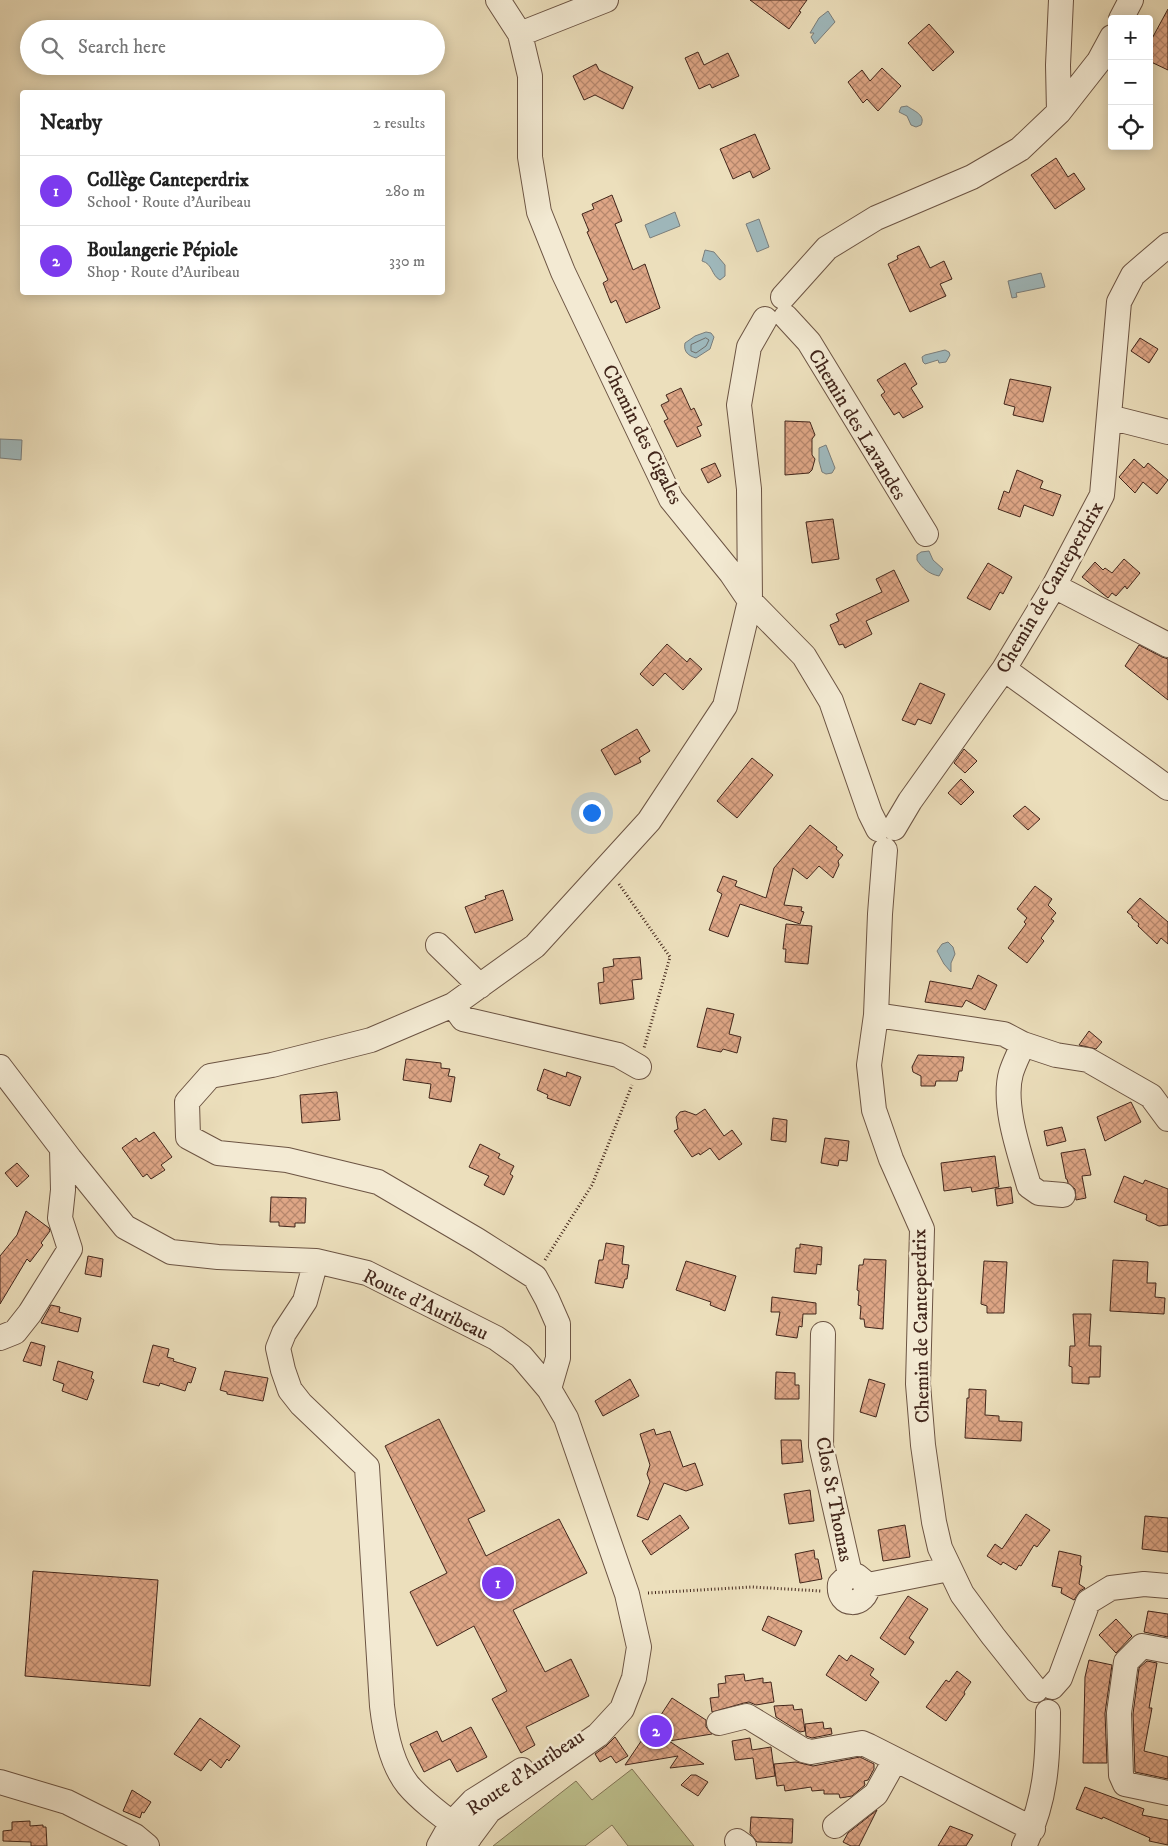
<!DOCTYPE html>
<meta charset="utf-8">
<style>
:root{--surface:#fff;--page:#f6f6f6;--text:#222;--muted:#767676;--line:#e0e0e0;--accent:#7c3aed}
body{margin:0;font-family:"IM FELL DW Pica",serif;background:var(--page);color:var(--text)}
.controls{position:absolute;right:15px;top:15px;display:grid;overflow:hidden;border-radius:5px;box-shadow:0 2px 12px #0003}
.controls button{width:45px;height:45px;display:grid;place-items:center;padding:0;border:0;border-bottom:1px solid var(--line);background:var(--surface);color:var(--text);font:25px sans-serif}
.you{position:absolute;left:591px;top:812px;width:18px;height:18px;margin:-12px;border:4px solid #fff;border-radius:50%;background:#1a73e8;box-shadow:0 0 0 8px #1a73e833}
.badge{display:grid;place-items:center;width:32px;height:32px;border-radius:50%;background:var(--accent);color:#fff;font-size:16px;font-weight:700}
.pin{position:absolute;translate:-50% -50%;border:2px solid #fff;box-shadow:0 1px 5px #0006}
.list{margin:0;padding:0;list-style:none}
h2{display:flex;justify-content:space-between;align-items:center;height:65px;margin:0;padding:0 20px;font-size:21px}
h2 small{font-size:16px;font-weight:400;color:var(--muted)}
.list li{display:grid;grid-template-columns:32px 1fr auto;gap:15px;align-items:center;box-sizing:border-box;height:70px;padding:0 20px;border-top:1px solid var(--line)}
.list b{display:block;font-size:19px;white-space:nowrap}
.list p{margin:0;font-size:16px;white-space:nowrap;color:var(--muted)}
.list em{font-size:16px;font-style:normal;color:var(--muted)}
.icon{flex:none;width:28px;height:28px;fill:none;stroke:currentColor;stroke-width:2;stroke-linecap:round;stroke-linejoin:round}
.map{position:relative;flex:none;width:1168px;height:1846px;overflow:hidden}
.search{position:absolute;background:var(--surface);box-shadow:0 2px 12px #0003;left:20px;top:20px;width:425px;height:55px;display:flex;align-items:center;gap:12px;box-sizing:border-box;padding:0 18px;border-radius:28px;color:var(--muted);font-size:19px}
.panel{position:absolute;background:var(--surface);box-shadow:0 2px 12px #0003;left:20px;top:90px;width:425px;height:205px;border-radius:5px}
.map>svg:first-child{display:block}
.park{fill:#bdc08d;stroke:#807354}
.water{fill:#9fb9bd;stroke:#7a7e7c}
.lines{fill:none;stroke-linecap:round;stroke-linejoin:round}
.shore{stroke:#70706c;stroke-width:1}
.building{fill:url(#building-cross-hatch);stroke:#42261b}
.minor-casing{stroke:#6c5443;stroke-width:26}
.path{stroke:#42261b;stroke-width:3;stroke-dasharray:1 2.5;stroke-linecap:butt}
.minor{stroke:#f3ead3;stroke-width:24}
.labels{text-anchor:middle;stroke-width:5;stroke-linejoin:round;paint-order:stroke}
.street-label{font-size:20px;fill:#42261b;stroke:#f3ead3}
</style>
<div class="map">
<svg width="1168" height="1846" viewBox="0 0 1168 1846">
<defs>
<pattern id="building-cross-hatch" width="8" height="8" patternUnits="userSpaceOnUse" patternTransform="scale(1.25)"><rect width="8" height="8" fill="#dea686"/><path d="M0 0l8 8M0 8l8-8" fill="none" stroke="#b6876d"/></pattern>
</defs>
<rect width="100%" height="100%" fill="#ecdfbc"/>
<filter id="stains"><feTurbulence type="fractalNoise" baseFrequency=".004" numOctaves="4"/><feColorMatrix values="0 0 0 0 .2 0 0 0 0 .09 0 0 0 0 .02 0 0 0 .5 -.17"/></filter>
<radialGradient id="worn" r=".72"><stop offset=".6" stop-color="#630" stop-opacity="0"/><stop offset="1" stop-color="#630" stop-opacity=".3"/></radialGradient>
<path class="park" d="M632 1769 694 1846H628L612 1825 585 1846H493L576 1781 592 1800Z"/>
<path class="water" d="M828 11 835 22 815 44 811 37 814 33H810L819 18Z
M907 106C914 111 926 115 921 125L916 127 911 125 907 116 899 112 901 107Z
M675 212 680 226 650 238 645 225Z
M759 219 769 247 757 252 746 224Z
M705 250 714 252 725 265V276L720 280C711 275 713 264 702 261Z
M1041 273 1045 287 1016 293 1017 297 1012 298 1008 281Z
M706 332 711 333 714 337 710 349 696 358C689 356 683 352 685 343L695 336Z
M945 350 949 352 950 355 946 362 939 363 938 360 925 364 923 362 922 357 925 355Z
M0 439 22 440 21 460 0 458Z
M826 445 835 468 832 473 826 474 822 472 819 461V448Z
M929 551 933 560 943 569 939 576C929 574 922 568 917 560V555L921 552Z
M948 942 953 947 955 954 951 963V972L944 964 937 951 942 944Z"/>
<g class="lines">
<path class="shore" d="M706 338 709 340 706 346 696 353 691 351V345Z"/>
</g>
<path class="building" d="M750 0H807L799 11 801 12 789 29Z
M1168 9V70L1149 61V44Z
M929 24 954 52 933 71 908 43Z
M698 52 704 65 728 53 739 76 712 88 710 84 699 89 685 58Z
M596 64 599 70 633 87 623 109 595 95 584 100 573 76Z
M882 68 901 86 878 111 867 99 863 103 848 82 862 70 870 81Z
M755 134 770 169 753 178 750 171 733 179 720 149Z
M1056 158 1068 177 1074 173 1085 189 1055 209 1031 175Z
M612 195 622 221 615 224 633 270 645 264 660 308 626 323 616 300 611 303 603 283 608 280 587 232 589 231 582 214 594 209 592 204Z
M919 246 930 268 944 261 952 279 940 284 946 296 910 312 888 264 898 259 897 256Z
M1140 338 1158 349 1149 363 1131 351Z
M905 363 917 384 911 388 923 407 903 418 899 412 894 415 881 395 885 392 877 380Z
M1010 379 1051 387 1043 422 1013 415 1015 407 1004 404Z
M681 388 691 410 694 408 702 425 697 427 701 436 677 447 664 421 668 419 661 405 669 401 666 395Z
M785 421 810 422 815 435 812 439V455L815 459 812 470 809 473 785 475Z
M1134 459 1144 468 1148 463 1168 480 1157 494 1143 482 1135 493 1119 477Z
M715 463 721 476 708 483 701 469Z
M1017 470 1043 481 1040 488 1061 495 1053 516 1024 505 1020 517 998 509 1004 491 1009 493Z
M833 519 839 559 812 563 806 522Z
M1124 559 1140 573 1127 589 1125 586 1116 596 1112 593 1108 598 1082 577 1095 562 1103 570 1105 568 1112 573Z
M988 563 1012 577 1003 594 1000 592 990 610 967 598Z
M894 570 909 601 866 621 872 634 845 648 843 644 839 645 830 625 839 621 836 614 882 592 876 579Z
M667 644 687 662 690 658 702 669 683 690 665 673 653 686 640 674Z
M1139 645 1162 657 1168 659V700L1125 666Z
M920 683 945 694 931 724 918 719 915 725 902 720Z
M637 729 650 751 639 758 641 762 615 775 601 750Z
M964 749 977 761 965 773 954 763Z
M752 758 773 775 737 818 717 801Z
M961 779 974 792 961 805 948 793Z
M1025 806 1040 819 1028 830 1013 816Z
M810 825 837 847 836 849 843 855 838 861 839 865 833 878 819 866 807 879 793 868 784 905 802 907 801 911 804 912 800 924 740 904 728 937 709 930 722 894 717 891 723 876 737 881 735 886 766 898 774 868Z
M1035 886 1052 899 1048 905 1056 913 1051 919 1054 921 1041 938 1044 941 1027 963 1008 948 1026 924 1024 922 1027 918 1017 909Z
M503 890 513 920 475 933 465 907 486 899 485 896Z
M1140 898 1168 922V944L1161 938 1157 944 1138 926 1139 924 1132 918V916L1127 912Z
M786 924 812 926 808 964 785 962 786 949H783Z
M640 957 642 979 632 980 634 999 600 1004 598 983 604 982 603 968 614 966 613 959Z
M978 975 997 985 985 1010 966 1000 962 1007 925 1002 930 981 972 989Z
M707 1008 734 1014 729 1034 741 1037 737 1053 723 1049 721 1052 697 1047Z
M1089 1031 1102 1042 1096 1049 1079 1045Z
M918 1055 964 1057 962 1071H959L957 1081H936L935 1086H921V1076L913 1072 912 1067Z
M406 1059 441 1063V1068L450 1069 448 1076 455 1077 451 1102 429 1098 431 1084 403 1080Z
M544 1069 566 1077 567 1072 581 1077 570 1106 547 1098 548 1095 537 1090Z
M337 1092 340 1120 302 1123 300 1095Z
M1131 1102 1141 1122 1105 1141 1097 1117Z
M705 1109 724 1136 732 1130 742 1144 719 1160 710 1148 700 1155 699 1153 692 1157 674 1131 678 1129 676 1117 680 1112 685 1111 696 1115Z
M773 1118 787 1120 786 1142 771 1140Z
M1062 1127 1066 1141 1047 1146 1044 1131Z
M154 1132 172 1157 161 1165 165 1170 151 1179 147 1174 143 1177 122 1148 136 1138 139 1142Z
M825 1138 849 1141 847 1161 839 1160 838 1166 821 1163Z
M480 1144 500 1154 498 1158 514 1166 510 1174 513 1176 504 1195 484 1185 489 1176 469 1167Z
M1085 1149 1091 1175 1082 1176 1086 1198 1076 1200 1075 1189 1068 1183 1067 1179H1066L1061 1153Z
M995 1156 999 1187 972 1192 971 1187 944 1191 941 1163Z
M17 1163 29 1176 17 1187 5 1173Z
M1124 1176 1143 1184 1145 1180 1168 1189V1225L1159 1226 1146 1220 1147 1215 1114 1202Z
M1011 1187 1013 1203 997 1206 995 1189Z
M271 1197 306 1198 305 1223H295V1227L279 1226V1222H270Z
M26 1211 49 1228 50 1231 41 1243 43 1245 30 1262 27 1259 0 1304V1256L17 1235Z
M606 1243 624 1246 622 1264 629 1265 627 1279H625L623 1288 595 1283 599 1260H603Z
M800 1244 822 1247 821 1265 817 1264 816 1274 794 1272 796 1248H800Z
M88 1256 103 1259 101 1277 85 1274Z
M864 1259 886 1260 883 1329 865 1327 864 1319H860L861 1306 858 1305 859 1291 857 1290 859 1265H863Z
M1113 1260 1148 1262 1147 1283H1156L1155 1297 1165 1298 1164 1314 1110 1311Z
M686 1261 736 1276 725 1311 710 1305 711 1302 676 1290Z
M984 1261 1007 1262 1004 1313H987V1306L981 1304Z
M772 1297 816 1303V1314H803L802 1327 799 1326 797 1338 776 1335 780 1312H771Z
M51 1305 60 1307 59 1312 81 1318 78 1332 41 1323Z
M1073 1314H1091L1089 1346H1101L1100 1377H1089V1384L1072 1383V1367L1069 1366 1070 1346H1075Z
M31 1342 45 1346 41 1366 23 1361Z
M153 1345 169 1349 167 1357 174 1359 173 1361 196 1368 191 1383 188 1382 185 1391 160 1383 159 1386 143 1382Z
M58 1361 93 1372 91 1378 94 1380 87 1400 62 1391 64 1384 53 1380Z
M225 1371 268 1378 263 1401 227 1394V1392L220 1390Z
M776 1372 795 1373V1385H799V1399H775Z
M630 1379 639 1396 603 1416 595 1401Z
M869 1379 885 1384 876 1417 860 1412Z
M969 1389 986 1390 985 1415 999 1416V1421L1022 1422 1021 1441 965 1438 967 1398H969Z
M439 1419 485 1511 468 1519 486 1556 559 1519 587 1573 513 1610 545 1672 571 1659 589 1696 526 1727 535 1745 521 1753 492 1699 507 1691 474 1626 437 1646 410 1592 447 1573 385 1446Z
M654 1429 656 1435 670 1431 683 1467 695 1463 703 1485 686 1491 664 1483 648 1520 637 1516 650 1482 647 1474 650 1465 640 1434Z
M781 1440H801L803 1462 782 1464Z
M810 1490 814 1521 789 1524 784 1494Z
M1026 1514 1050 1530 1037 1547 1034 1545 1021 1566 1019 1565 1016 1570 1003 1562 1001 1565 987 1556 995 1544 1002 1549Z
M680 1515 689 1528 651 1555 642 1541Z
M1145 1516 1168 1518V1552L1142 1549Z
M905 1525 910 1557 883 1561 878 1530Z
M814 1550 815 1559H818L822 1579 800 1583 795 1554Z
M1059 1551 1081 1556 1080 1565 1082 1566 1079 1584 1085 1588 1080 1591 1074 1600 1061 1593 1062 1588 1052 1586Z
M33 1571 158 1580 150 1686 25 1676Z
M908 1596 928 1609 909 1638 914 1642 905 1655 880 1638Z
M1148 1611 1168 1614V1637L1144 1632Z
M768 1616 802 1631 795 1646 762 1630Z
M1116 1619 1132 1636 1116 1653 1099 1635Z
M839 1655 847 1661 851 1655 874 1669 870 1675 879 1682 866 1701 826 1675Z
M1089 1660 1112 1665 1105 1713 1107 1763H1083L1085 1677Z
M1147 1661 1157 1663 1149 1708H1152L1144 1751 1168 1757V1779L1135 1772 1133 1714 1139 1668Z
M957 1671 971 1682 964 1692 965 1694 946 1721 926 1707 946 1680 949 1682Z
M744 1674 745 1681 763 1678V1683L771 1682 774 1702 756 1705 749 1702 744 1703 712 1712 710 1698 719 1697 718 1684 726 1683 725 1676Z
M672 1698 706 1720V1727L712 1734 669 1741 704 1764 670 1768 678 1756 625 1765 650 1728 651 1730Z
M793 1705 794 1710 802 1709 805 1731 800 1732 776 1717 774 1706Z
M200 1718 240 1746 229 1761 227 1759 221 1768 210 1759 201 1771 174 1754Z
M823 1722 824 1729 831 1728 832 1734 812 1738 806 1736 805 1724Z
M471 1727 487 1757 457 1772 450 1759 424 1772 410 1744 437 1731 442 1742Z
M615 1737 628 1756 616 1763 611 1756 600 1762 595 1754 606 1746Z
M750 1738 752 1750 771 1747 775 1776 756 1779 753 1758 735 1760 732 1741Z
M860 1757 874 1764V1769L868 1780 864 1781 865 1785 852 1796 840 1798 839 1794H824V1790L812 1791 811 1787 785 1791 784 1785 777 1786 774 1764 796 1762 813 1766Z
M691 1775H696L708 1782 698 1796 681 1785Z
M1085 1787 1144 1809 1142 1815 1168 1820V1845L1149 1841 1150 1838 1103 1817 1102 1819 1076 1809Z
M132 1790 151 1802 144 1813 142 1812 140 1818 123 1811Z
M877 1810 859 1846H851L843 1842 848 1833Z
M751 1817 793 1819 792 1843 757 1842 750 1833Z
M30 1821V1826L43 1825V1827H46L47 1846H31V1842L3 1841V1831L12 1830V1822Z
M950 1826 973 1835 966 1846H938Z"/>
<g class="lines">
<defs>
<path id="minor" d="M498 0 520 34 530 76V157L539 212 563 272 671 499 731 573 750 601 804 656 831 701 870 813 878 829
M1121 19 1131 0
M520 34 606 0
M1059 112 1058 65 1061 0
M783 297 827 248 876 218 972 177 1020 149 1059 112 1099 61 1112 37
M786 317 809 342 926 534
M1109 417 1168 432
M1054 586 1168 645
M1004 669 1168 788
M894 828 910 801 1004 669 1054 586 1102 495 1119 302 1133 275 1168 245
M885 850 880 914 876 1015 869 1065 874 1110 891 1159 922 1229 918 1384 923 1445 934 1522 940 1548 962 1594 993 1636 1036 1690
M438 945 480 986
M453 1005 463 1019 618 1055 639 1067
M876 1015 1004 1034 1023 1044 1056 1055 1088 1060 1151 1096 1168 1119
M1023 1044C1019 1054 1014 1063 1011 1073 1002 1105 1020 1154 1029 1186L1039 1193 1063 1195
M0 1067 70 1159 125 1227 171 1252 218 1257 316 1261 367 1273 496 1338 521 1356 549 1389 566 1418 627 1594 639 1647 634 1678 622 1709 598 1735 489 1811 463 1846
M316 1261 305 1301 284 1333 278 1348 283 1370 290 1390 301 1404 367 1467 382 1706C385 1732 391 1764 408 1785 424 1804 451 1822 470 1837
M823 1334 821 1446 850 1574
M0 1338 15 1332 30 1313 70 1249 60 1218 63 1190 62 1149
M549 1389 558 1358V1324L547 1299 535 1277 477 1240 378 1182 287 1160 218 1153 188 1137 187 1102 210 1076 272 1065 371 1040 453 1005 535 946 649 821 725 706 750 601 749 489 739 405 749 347 765 319
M850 1574 857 1576 868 1585C866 1608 837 1608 840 1584Z
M868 1585 949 1569
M1168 1651 1142 1646 1126 1662 1119 1713 1121 1775 1125 1784 1168 1793
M1052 1687 1060 1678 1088 1602 1111 1588 1144 1584 1168 1586
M719 1723 747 1716 803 1750 811 1752 862 1743 869 1746 1033 1829
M0 1782 67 1802 135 1836 147 1846
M835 1826 876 1794 895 1760
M737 1841 744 1846
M439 1846 452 1823 473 1801 522 1770
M1024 1846C1046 1801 1048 1761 1048 1712"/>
</defs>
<use href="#minor" class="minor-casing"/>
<path class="path" d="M619 884 670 957 644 1048
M545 1260 592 1185 632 1085
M648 1593 752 1587 821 1591"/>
<use href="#minor" class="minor"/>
</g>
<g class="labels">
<g class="street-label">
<text transform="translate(858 424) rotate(59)" y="7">Chemin des Lavandes</text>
<text transform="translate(643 434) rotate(63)" y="7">Chemin des Cigales</text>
<text transform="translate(1049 587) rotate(-60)" y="7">Chemin de Canteperdrix</text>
<text transform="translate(426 1304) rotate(26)" y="7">Route d'Auribeau</text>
<text transform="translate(920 1326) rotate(-91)" y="7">Chemin de Canteperdrix</text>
<text transform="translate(835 1499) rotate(79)" y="7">Clos St Thomas</text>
<text transform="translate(525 1772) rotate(-34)" y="7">Route d'Auribeau</text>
</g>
</g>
<rect width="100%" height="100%" filter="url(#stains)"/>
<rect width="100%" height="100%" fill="url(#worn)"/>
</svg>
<div class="controls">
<button>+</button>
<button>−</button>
<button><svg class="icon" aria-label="locate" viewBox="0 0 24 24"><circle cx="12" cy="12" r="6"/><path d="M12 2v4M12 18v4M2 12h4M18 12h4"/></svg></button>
</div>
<div class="you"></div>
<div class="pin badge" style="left:498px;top:1583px">1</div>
<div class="pin badge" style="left:656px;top:1731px">2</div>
<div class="search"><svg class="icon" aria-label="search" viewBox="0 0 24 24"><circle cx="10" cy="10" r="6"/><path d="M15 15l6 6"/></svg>Search here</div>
<section class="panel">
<h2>Nearby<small>2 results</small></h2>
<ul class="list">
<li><span class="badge">1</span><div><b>Collège Canteperdrix</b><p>School · Route d'Auribeau</p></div><em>280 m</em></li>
<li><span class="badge">2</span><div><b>Boulangerie Pépiole</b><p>Shop · Route d'Auribeau</p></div><em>330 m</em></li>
</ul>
</section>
</div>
